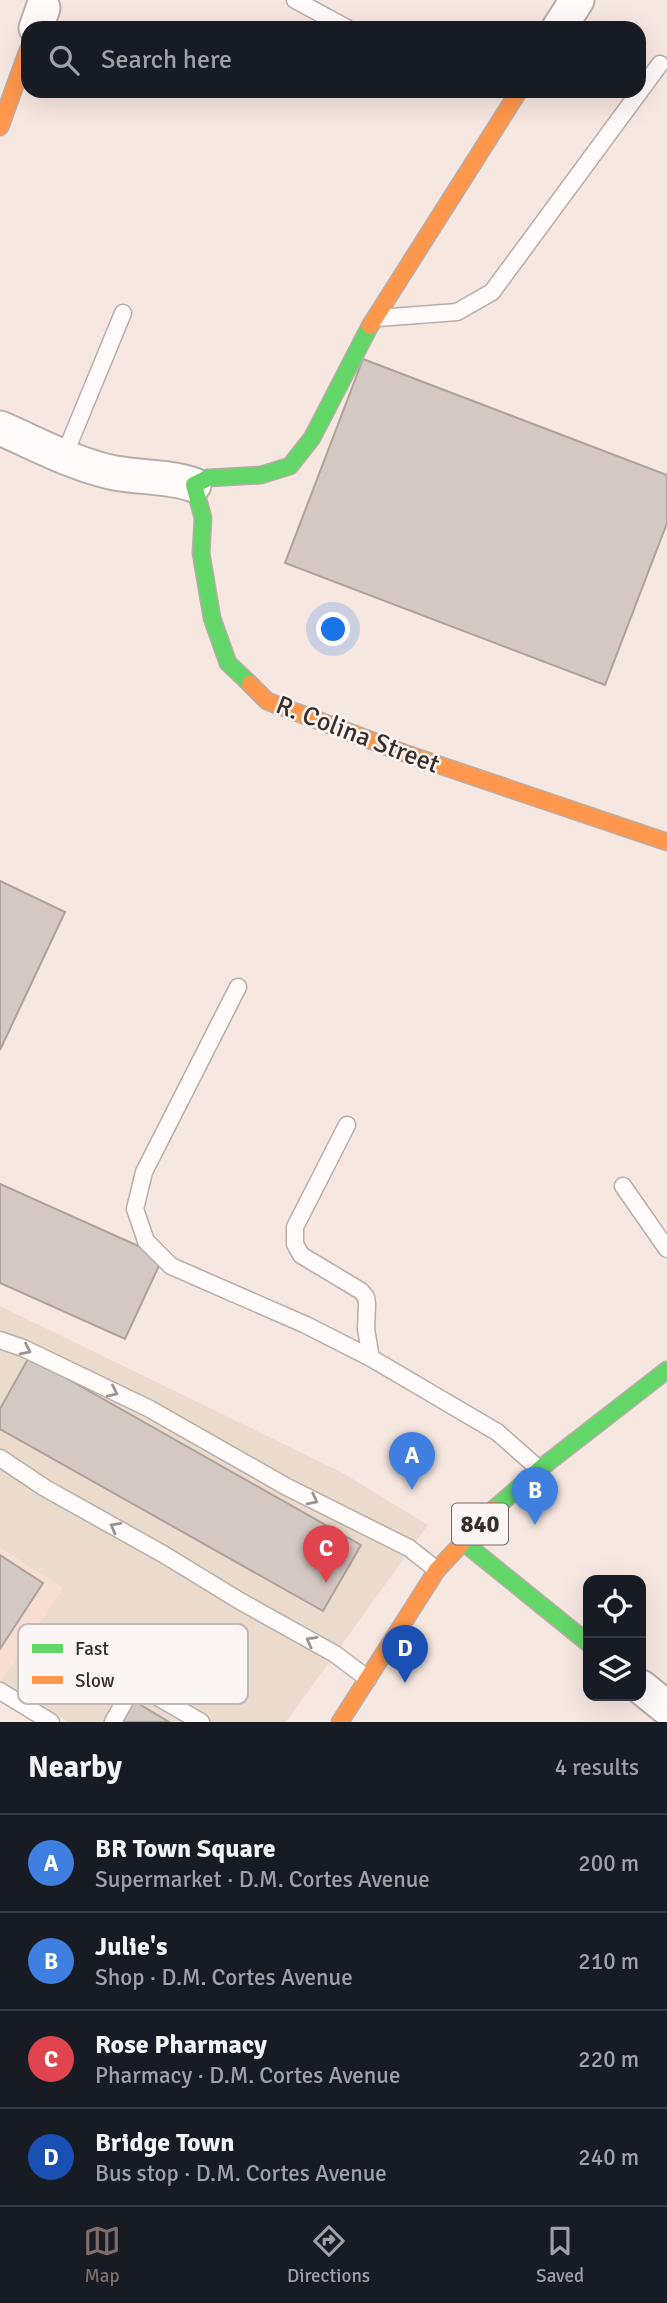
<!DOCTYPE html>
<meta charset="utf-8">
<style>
:root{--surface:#171b24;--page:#242831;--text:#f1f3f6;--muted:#9ea1a6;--line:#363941;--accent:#7c6f6b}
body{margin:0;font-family:Signika,sans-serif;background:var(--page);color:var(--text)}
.controls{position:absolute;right:21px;bottom:21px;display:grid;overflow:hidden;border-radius:14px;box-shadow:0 7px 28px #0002}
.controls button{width:63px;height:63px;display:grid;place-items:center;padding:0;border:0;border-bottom:2px solid var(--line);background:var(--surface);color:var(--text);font:35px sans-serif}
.you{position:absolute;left:334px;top:630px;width:24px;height:24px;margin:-18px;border:5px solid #fff;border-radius:50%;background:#1a73e8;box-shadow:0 0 0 10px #1a73e833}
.badge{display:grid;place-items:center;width:46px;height:46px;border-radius:50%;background:var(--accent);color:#fff;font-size:23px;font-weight:700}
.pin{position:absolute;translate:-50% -58px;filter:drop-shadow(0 2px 4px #0008)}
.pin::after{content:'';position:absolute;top:37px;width:24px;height:21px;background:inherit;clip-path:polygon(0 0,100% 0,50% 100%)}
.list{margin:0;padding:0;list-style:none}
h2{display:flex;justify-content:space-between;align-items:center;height:91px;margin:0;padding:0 28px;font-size:30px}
h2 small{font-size:23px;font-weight:400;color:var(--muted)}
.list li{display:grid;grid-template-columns:46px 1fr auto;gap:21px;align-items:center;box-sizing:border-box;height:98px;padding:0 28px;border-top:2px solid var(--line)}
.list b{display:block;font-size:26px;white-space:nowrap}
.list p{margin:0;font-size:23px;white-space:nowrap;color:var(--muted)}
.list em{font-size:23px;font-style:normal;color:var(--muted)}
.icon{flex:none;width:38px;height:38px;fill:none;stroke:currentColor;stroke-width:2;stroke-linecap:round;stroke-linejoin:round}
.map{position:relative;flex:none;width:667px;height:1722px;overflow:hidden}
.search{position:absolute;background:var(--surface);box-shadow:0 7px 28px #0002;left:21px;right:21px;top:21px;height:77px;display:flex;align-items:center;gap:18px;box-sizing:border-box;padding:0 24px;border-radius:21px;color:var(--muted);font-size:26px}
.sheet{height:483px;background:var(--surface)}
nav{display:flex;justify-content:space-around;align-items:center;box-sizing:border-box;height:98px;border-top:2px solid var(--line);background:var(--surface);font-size:19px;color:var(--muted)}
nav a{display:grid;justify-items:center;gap:4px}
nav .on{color:var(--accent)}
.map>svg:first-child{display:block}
.commercial{fill:#eadbcd}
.built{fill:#f8ddd3}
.building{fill:#d4c8c3;stroke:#ada19d;stroke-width:2}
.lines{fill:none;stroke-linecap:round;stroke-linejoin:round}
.lane-casing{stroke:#b9ada8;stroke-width:19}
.street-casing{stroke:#b9ada8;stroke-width:37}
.fast-casing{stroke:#b9ada8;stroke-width:19}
.slow-casing{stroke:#b9ada8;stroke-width:19}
.lane{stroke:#fefbfa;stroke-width:16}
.street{stroke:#fefbfa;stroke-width:33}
.fast{stroke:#63d668;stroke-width:16}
.slow{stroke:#ff974d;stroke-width:16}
.oneway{stroke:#9c9492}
.labels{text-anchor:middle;stroke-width:5;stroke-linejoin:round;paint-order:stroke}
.shield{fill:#fbf6f4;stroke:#736a67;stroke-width:2}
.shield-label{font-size:24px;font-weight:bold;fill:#392e2b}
.street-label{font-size:26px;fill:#392e2b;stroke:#fbf6f4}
.key{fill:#fbf6f4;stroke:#c1bab8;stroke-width:2}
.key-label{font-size:19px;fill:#392e2b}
</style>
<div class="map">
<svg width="667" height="1722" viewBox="0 0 667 1722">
<rect width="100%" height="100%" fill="#f7e7e1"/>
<path class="commercial" d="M0 1306 341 1472 428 1525 286 1722H68L0 1682 63 1588 0 1548Z"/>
<path class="built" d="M0 1548 63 1588 0 1683Z"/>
<path class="building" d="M363 359 667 475V523L605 685 285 563Z
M0 881 65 912 0 1050Z
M0 1184 163 1257 125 1339 0 1283Z
M29 1357 361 1545 323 1611 0 1429V1409Z
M0 1555 43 1583 0 1649Z
M131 1699 169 1722H117Z"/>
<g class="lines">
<defs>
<path id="lane" d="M295 0 347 28
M378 318 457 312 492 292 660 64
M64 456 123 313
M238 987 144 1172 135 1209 146 1241 171 1266 306 1325 371 1358 497 1432 539 1469
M347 1125 295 1227V1244L301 1255 361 1291 366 1297 367 1304 366 1329 371 1358
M623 1186 667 1249
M0 1340 23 1348 148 1408 287 1487 409 1548 437 1570
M0 1458 45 1488 163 1554 240 1601 335 1654 368 1679
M0 1691 51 1722
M113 1722 131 1690 142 1688 201 1722"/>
<path id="street" d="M36 28 43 8
M559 28 577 0
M0 428C37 444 75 465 115 473 142 478 169 476 194 485
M641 1687 667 1708"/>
<path id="fast" d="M250 684 228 663 212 618 201 553 203 518 194 485 208 478 261 475 290 466 312 438 370 326
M494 1509 546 1464 667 1370
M462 1541 588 1643"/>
<path id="slow" d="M0 127 28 50
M370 326 519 91
M250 684 267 701 404 753 667 842
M340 1722 437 1570 494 1509"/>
</defs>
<use href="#lane" class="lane-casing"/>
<use href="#street" class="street-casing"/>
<use href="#fast" class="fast-casing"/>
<use href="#slow" class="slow-casing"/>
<use href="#lane" class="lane"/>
<use href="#street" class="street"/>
<use href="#fast" class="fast"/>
<use href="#slow" class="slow"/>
</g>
<defs><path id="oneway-chevron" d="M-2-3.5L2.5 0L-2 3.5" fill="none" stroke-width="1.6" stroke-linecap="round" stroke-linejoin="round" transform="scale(1.75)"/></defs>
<g class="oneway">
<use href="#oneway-chevron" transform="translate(26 1350) rotate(26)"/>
<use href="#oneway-chevron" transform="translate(113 1392) rotate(25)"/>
<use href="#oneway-chevron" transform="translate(313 1500) rotate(27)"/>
<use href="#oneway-chevron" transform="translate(115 1527) rotate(-151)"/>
<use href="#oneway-chevron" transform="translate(311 1641) rotate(-151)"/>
</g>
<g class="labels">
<rect class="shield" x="452" y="1503.5" width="56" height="41" rx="5"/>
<g class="shield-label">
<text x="480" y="1532">840</text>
</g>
<g class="street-label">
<text transform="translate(358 734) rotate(21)" y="9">R. Colina Street</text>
</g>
</g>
<rect x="18" y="1624" width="230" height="80" rx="10" class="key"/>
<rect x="32" y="1644" width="31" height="9" fill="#63d668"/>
<rect x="32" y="1676" width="31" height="8" fill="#ff974d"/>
<g class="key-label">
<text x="75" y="1655">Fast</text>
<text x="75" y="1687">Slow</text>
</g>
</svg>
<div class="controls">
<button><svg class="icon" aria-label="locate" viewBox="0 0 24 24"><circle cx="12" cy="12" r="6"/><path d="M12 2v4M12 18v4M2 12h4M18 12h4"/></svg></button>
<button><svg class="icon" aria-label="layers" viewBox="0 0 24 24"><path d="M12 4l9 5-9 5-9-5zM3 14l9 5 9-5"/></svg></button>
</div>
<div class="you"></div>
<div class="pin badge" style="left:412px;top:1490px;background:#3f7fe0">A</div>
<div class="pin badge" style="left:535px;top:1525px;background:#3f7fe0">B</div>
<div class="pin badge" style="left:326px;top:1583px;background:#e0444e">C</div>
<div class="pin badge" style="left:405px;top:1683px;background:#1a4fb4">D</div>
<div class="search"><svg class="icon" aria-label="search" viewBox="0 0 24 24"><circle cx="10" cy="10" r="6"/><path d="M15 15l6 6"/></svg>Search here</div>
</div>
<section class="sheet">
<h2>Nearby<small>4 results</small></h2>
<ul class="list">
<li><span class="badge" style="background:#3f7fe0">A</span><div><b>BR Town Square</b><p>Supermarket · D.M. Cortes Avenue</p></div><em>200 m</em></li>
<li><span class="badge" style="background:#3f7fe0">B</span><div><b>Julie's</b><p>Shop · D.M. Cortes Avenue</p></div><em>210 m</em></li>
<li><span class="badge" style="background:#e0444e">C</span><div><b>Rose Pharmacy</b><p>Pharmacy · D.M. Cortes Avenue</p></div><em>220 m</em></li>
<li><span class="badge" style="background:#1a4fb4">D</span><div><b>Bridge Town</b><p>Bus stop · D.M. Cortes Avenue</p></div><em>240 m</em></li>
</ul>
</section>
<nav>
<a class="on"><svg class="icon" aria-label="map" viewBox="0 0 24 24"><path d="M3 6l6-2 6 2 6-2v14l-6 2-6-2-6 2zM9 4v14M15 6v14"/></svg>Map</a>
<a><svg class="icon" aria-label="directions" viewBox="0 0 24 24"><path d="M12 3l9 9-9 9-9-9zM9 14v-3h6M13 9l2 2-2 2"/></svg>Directions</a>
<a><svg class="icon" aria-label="saved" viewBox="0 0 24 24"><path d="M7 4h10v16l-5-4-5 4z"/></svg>Saved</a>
</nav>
